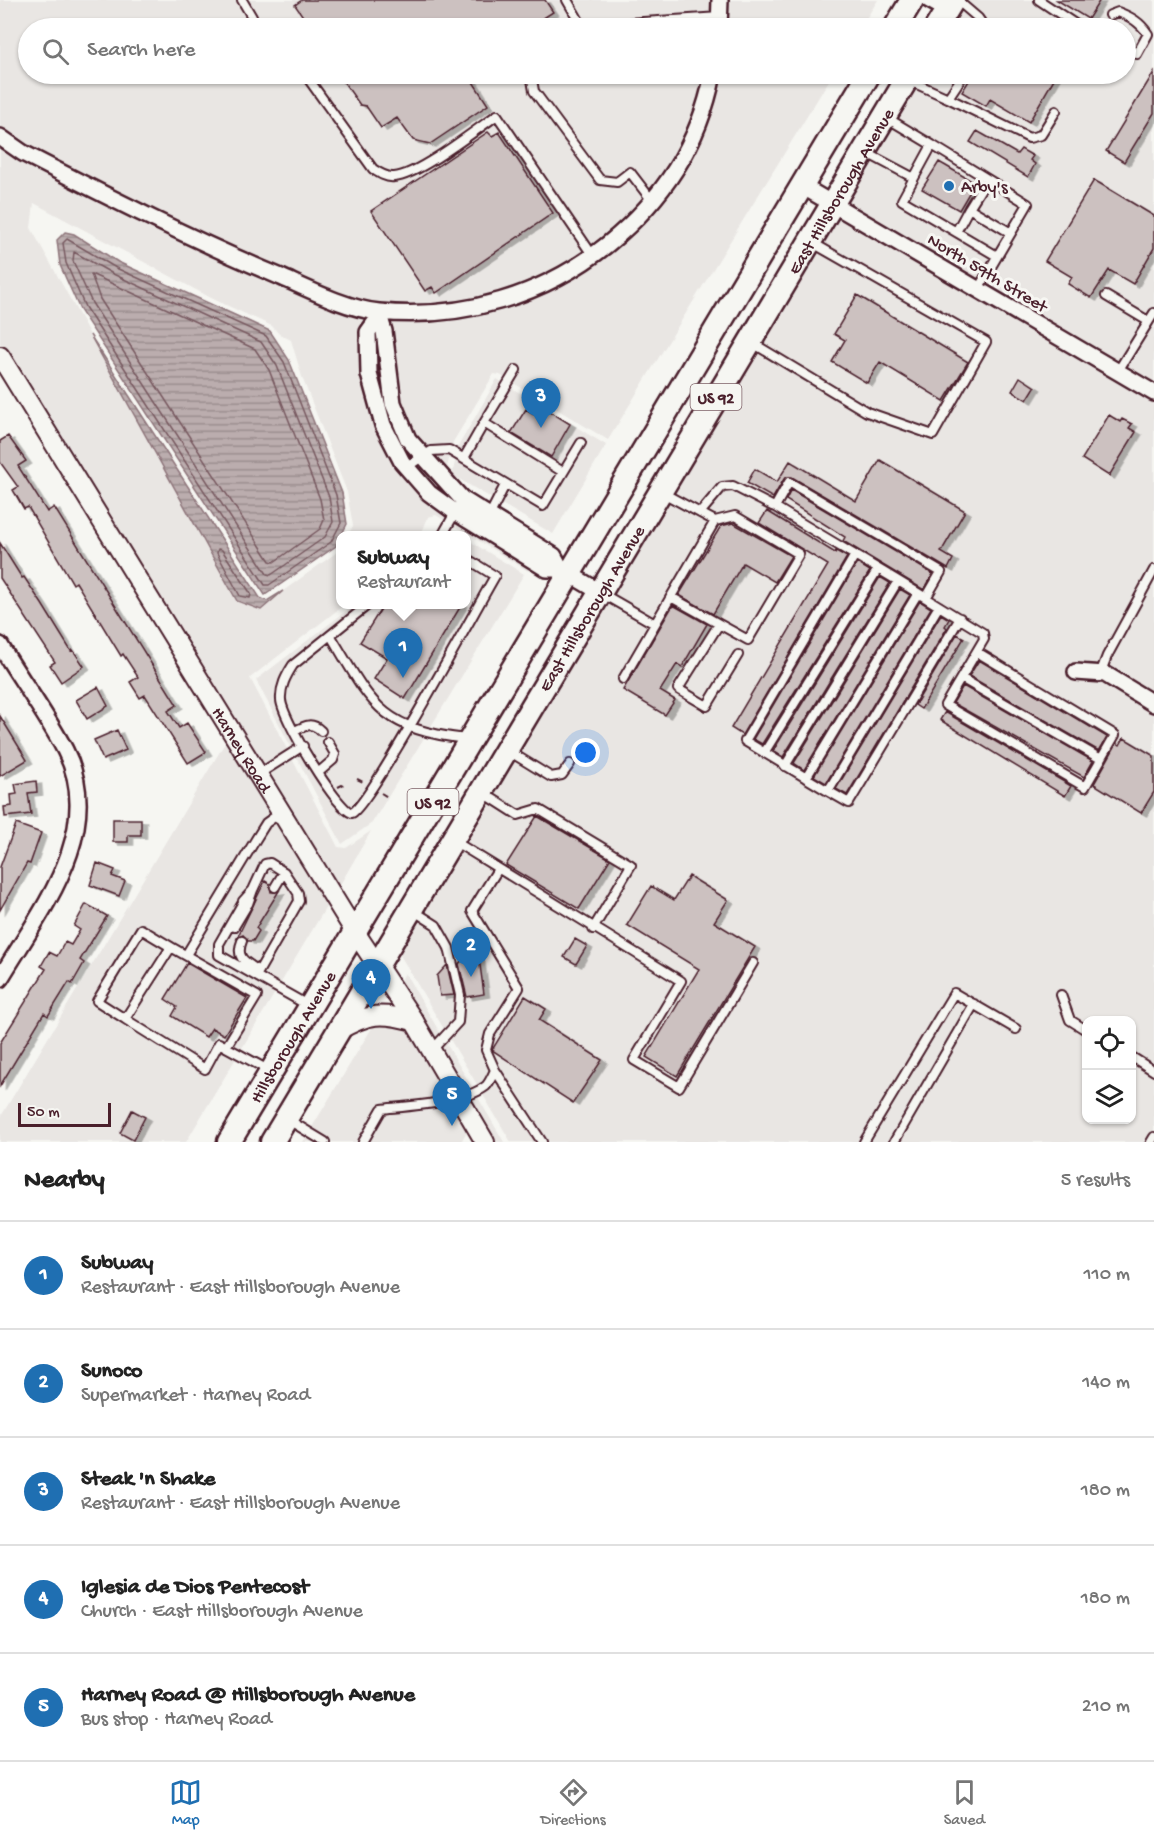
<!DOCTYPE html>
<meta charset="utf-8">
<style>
:root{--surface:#fff;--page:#f6f6f6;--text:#222;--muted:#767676;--line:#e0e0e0;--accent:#1f6fb2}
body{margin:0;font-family:"Gochi Hand",sans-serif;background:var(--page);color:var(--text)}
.controls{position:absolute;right:18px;bottom:18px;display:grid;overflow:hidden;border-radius:12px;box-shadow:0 2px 4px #0004}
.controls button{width:54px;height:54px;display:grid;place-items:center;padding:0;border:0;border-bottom:2px solid var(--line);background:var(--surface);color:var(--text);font:30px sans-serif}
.scale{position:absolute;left:18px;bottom:15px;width:93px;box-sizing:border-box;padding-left:6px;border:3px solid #4a1f2b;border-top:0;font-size:16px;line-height:21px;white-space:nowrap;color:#4a1f2b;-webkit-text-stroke:4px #f6f6f2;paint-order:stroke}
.you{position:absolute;left:586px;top:753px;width:21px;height:21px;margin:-15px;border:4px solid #fff;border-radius:50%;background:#1a73e8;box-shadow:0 0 0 9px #1a73e833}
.badge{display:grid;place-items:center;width:39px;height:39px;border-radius:50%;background:var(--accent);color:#fff;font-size:20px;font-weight:700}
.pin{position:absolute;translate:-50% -50px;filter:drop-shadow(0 2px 3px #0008)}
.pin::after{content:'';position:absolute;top:32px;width:21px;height:18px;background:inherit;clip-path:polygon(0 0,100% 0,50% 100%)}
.popup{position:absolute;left:336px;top:531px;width:135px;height:78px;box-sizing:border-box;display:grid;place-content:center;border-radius:12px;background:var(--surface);filter:drop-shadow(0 2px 4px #0005);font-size:20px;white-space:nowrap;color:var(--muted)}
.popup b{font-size:22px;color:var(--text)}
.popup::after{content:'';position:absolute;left:50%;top:100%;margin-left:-12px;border:12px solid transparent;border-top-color:var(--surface)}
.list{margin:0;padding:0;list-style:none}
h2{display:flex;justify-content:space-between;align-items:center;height:78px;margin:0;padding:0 24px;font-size:26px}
h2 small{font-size:20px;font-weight:400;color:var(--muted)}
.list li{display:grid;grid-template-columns:39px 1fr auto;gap:18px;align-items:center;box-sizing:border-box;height:108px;padding:0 24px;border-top:2px solid var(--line)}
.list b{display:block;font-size:22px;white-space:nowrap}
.list p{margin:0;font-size:20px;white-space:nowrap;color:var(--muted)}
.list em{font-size:20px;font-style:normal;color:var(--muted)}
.icon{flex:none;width:33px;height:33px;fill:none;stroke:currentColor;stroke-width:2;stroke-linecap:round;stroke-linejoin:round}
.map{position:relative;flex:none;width:1154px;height:1142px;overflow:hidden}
.search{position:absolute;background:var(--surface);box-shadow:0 2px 4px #0004;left:18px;right:18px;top:18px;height:66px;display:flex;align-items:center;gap:15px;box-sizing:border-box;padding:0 21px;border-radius:33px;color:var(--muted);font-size:22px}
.sheet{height:618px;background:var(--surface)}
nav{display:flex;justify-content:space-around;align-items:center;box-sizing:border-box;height:84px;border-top:2px solid var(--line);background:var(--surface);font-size:16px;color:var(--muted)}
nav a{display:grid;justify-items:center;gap:3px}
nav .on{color:var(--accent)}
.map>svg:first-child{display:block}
.built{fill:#e9e6e3;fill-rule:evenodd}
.water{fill:url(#water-rules);stroke:#8e747a;stroke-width:1.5}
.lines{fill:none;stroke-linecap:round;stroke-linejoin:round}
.shore{stroke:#77585f;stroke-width:1.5}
.building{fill:#ccc1c0;stroke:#4a1f2b;stroke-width:1.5;filter:url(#shadow)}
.service-casing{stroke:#4a1f2b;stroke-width:12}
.minor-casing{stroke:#4a1f2b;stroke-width:20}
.tertiary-casing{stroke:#4a1f2b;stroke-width:22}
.primary-casing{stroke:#4a1f2b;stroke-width:27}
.path{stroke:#4a1f2b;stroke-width:2;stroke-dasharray:6 4.5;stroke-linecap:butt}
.service{stroke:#f6f6f2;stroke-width:8}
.minor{stroke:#f6f6f2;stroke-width:15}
.tertiary{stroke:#f6f6f2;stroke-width:18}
.primary{stroke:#f6f6f2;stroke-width:22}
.poi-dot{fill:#1f6fb2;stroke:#f6f6f2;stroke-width:2}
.labels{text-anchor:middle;stroke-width:6;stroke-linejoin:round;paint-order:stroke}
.shield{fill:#f6f6f2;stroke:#7e6067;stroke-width:1.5}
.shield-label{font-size:16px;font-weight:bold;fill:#4a1f2b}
.poi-label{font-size:18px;fill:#4a1f2b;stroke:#f6f6f2;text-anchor:start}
.street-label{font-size:18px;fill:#4a1f2b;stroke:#f6f6f2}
</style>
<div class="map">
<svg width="1154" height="1142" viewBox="0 0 1154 1142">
<defs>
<pattern id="water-rules" width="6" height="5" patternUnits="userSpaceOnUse" patternTransform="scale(1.5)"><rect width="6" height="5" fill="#bbadae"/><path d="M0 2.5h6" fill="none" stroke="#9a8c8e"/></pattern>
<filter id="shadow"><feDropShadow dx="5.5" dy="3" stdDeviation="0" flood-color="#0004"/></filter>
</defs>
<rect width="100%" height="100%" fill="#f6f6f2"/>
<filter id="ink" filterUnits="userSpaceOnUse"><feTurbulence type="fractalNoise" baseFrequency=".0167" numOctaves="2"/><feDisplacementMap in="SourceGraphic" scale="12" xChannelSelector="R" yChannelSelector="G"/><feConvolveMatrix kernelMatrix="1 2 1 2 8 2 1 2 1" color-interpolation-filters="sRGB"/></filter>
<g filter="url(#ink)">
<path class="built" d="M0 0H713L712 28H28V74H705L686 134 662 179 625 221 588 250 532 284 493 296 453 304 378 305 327 290 219 244 27 147 0 129Z
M727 0H878L860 28H726Z
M968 0H1154V1142H511L397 950 924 74H1126V28H951ZM1086 1020H1132V1120H1086Z
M720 74H833L608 440 500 375 494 374 453 442 446 472 414 437 400 402 386 319 457 317 498 309 538 296 598 261 635 231 675 187 699 140Z
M0 145 215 256 323 302 370 316 376 426 451 518 530 567 528 571 436 515 428 517 421 535H348L353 526 347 492 302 377 291 340 279 334 272 326 213 299 34 203 31 228 237 601 262 610 283 591 340 550V604L344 605 250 678 338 847 346 848 371 831 337 890 0 344Z
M497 379 606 445 553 534 452 475 459 445Z
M466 539 524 574 372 823 342 844 256 680 354 605 466 604Z
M228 738 329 902 186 1142H0V1118Z
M405 973 504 1142H489L397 987Z
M376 1021 406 1027 467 1131 461 1142H303Z"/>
<path class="water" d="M65 232 74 234 118 262 270 331 289 360 342 493 347 524 336 546 265 595 80 310 60 265 57 240Z
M90 335 260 598 267 601 283 591 261 610 237 601Z"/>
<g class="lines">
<path class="shore" d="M67 239 116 268 266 336 284 362 336 495 341 523 331 542 269 585H265L85 307 66 263 63 243Z
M74 252 113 274 261 342 277 366 329 497 333 522 325 537 271 575 267 574 92 303 73 261Z
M91 274 255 349 269 370 320 499 324 520 320 529 274 562 270 561 100 299Z
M218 549 222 550 251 594 250 598 240 596 217 553Z"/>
</g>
<path class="building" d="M302 0H545L553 12 528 28H311L295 5Z
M1057 0H1100L1088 19Z
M1154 72V113L1124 162 1106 151Z
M338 74H468L488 105 430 144 413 140 397 118 381 128 366 106 360 105Z
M973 74H1049L1055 77 1029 122 990 99 986 106 962 92Z
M977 131 1017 154 1021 149 1033 156 1030 160 1035 164 1028 177 970 142Z
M488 132 492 136 499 132 553 213 436 293 432 287 425 291 371 211Z
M939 162 975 183 959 210 922 189Z
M1094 180 1154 216V248L1133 284 1109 270 1091 298 1068 284 1072 277 1045 261Z
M857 295 968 362 944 401 880 362 867 383 832 362 845 340 834 334Z
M1020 377 1035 387 1027 400 1012 391Z
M526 409 541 418 546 409 570 424 551 457 511 433Z
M1109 415 1120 422 1122 419 1132 424 1129 428 1136 432 1109 476 1082 459Z
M8 436 26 461 18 466 47 512 54 507 177 705 168 711 179 728 187 723 206 752 188 763 145 695 140 698 130 682 138 677 123 654 121 656 76 582 73 584 28 507 24 509 13 490 18 487 0 462V441Z
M880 460 965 511 941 552 953 559 948 569 792 477 784 479 773 498 747 483 755 469 777 482 790 461 856 501Z
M791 490 933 574 924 590 843 541 845 537 786 500Z
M767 511 835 553 836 551 847 557 742 735 731 728 828 565 759 523Z
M733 523 791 556 775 582 743 563 713 614 679 595 721 526Z
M0 543 22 578 24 577 42 604 71 651 73 650 84 666 61 682 50 665 55 662 0 578Z
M857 563 870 571 762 744 753 739Z
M880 577 890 583 783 757 773 751Z
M900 589 910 595 804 770 794 763Z
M920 601 931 608 826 783 814 776Z
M384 604 403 615 409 604H462L405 699 374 679 387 658 360 642Z
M673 605 707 624 682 667 677 664 660 691 675 700 665 715 623 690Z
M941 614 949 619 945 626 947 628 847 795 836 789Z
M957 634 964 638 921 709 915 705Z
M979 660 1107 737 1099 751 969 676Z
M963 686 1093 761 1084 777 953 703Z
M98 687 108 706 87 719 76 700Z
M945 712 1071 786 1065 796 940 720Z
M0 716 27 760 0 776Z
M117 730 126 750 103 760 94 740Z
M1124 738 1154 756V792L1141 813 1094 784 1117 743 1120 745Z
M36 781 37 792 28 793 31 814 5 817 4 807 12 806 11 795 17 794 15 784Z
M537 816 610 859 579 909 506 865Z
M113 819H141V835H128V842H113Z
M16 824 41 833 30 864 27 863 0 910V867Z
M97 863 115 870 112 876 125 881 119 896 90 885Z
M689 876 728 900 714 922 755 947 677 1076 646 1057 699 969 627 925 651 886 674 900Z
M265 881 270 884 271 892 279 891 256 928 259 931 253 941H248L243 935 237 938Z
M86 904 107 916 80 960 84 963 72 984 69 982 48 1016 44 1013 0 1086V1043L46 969 41 966 49 952 57 956 65 942 71 945 80 930 74 926Z
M575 939 587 946 576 964 564 957Z
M479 958 484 994 467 997 459 964 461 961Z
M187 963 247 998 224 1035 212 1028 206 1037 172 1016 177 1007 165 999Z
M447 965 454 995 440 996 437 976Z
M525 996 546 1009 539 1020 602 1060 573 1103 492 1050Z
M132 1110 145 1117 133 1140 120 1133Z"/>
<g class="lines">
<defs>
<path id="service" d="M242 0 252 17 255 28
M567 0 582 26 579 28
M957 0 978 18 985 28
M1039 0 1081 28
M1110 15 1118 12C1131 17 1140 22 1148 34L1137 54 1126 47
M582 26 720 17
M300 74 307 77 373 169C379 173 386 178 394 177 417 176 476 130 497 115L593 256
M531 74 534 91 600 180 617 182 630 172 653 202
M908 80 948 98 964 74
M948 98 1029 138 1041 135 1056 111
M887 118 932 145
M865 152 914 178
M969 208 987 179
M956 232 969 208 1011 233
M978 289 1028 204 932 145 902 200 997 256
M1106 296 1148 321
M751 342 867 412 933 435 986 342 811 242
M1118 371 1154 313
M484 423 516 370
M464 458 484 423 563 472
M407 467 431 451 449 450 543 506 581 443
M700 513 722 487 733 486 772 506 775 507C825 538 876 567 926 598L941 572 789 482 775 507
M489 516 505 485
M715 521 735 516 799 554 748 640 719 624
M442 536 456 511
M855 555 745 741 828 791 939 606
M601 593 655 624
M671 597 719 624 678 689 707 706 738 655
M926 598 983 633 984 639 945 705 1085 787 1115 735 977 652
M369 604 293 665C286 676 280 687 281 700 282 718 336 809 352 813 371 803 475 610 495 576L466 558
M331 636C372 705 381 729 466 739
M1100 674 1107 656 1154 570
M961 678 1101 759
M623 679 715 521 663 493
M295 731C306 725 312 722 321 731
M507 750 551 777 562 775 570 764
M764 753 878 569
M785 766 898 581
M319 772 333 760 335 754 328 742
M259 774 303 746
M806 778 918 593
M828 791 849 803 960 618
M482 792 518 815 538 809 631 865 593 929
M454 841 681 981 634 1060 679 1087 753 963
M275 887 284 872
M243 901 253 890 265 864 270 863 284 872 298 893 299 901 256 976 309 1006
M242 904 219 944V955L256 976
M248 904 253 890
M414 911 436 925 449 948 460 995 458 1022 432 1050
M234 927 246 907
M242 941C235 958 245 962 259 971
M186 955 256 839 266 823 280 813
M1061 995 1070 1020 1086 1030
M125 1019 97 1001 141 929 171 947
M226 1047 257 996 171 947 125 1019 205 1069 219 1043 226 1047 270 1071
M1132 1057 1154 1071
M495 1070 542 1142
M287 1119 325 1142
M363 1142 382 1109C410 1106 464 1103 486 1086 490 1082 493 1074 495 1070L486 1050 490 1034 519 988 472 911 498 869
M864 1142 954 993 1016 1029
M894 1142 974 1004
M1151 1142 1154 1137"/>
<path id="minor" d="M929 0 947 10
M719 28 720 0
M0 137 23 153C108 197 193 240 281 277 310 290 348 309 379 312 462 320 544 296 608 244 663 199 699 145 713 74
M802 186 1154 393
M378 312 384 331 393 403 408 439 462 499 554 556 561 569
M378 318 368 332 369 374 383 425 402 462 429 493 455 512 547 569H561L600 592
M0 645C21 680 46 714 65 750 107 831 39 913 0 979
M1076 672 1105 674 1154 704"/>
<g id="tertiary">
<path id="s1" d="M0 356 355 932 414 1021 485 1142"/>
<path d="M339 1030C369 1013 381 1012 414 1021"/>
</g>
<g id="primary">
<path d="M895 28 912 0"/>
<path d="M936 28 953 0"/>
<path id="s2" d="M229 1142 869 74"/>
<path id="s3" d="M272 1142 910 74"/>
</g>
</defs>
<use href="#service" class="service-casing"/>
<use href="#minor" class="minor-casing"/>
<use href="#tertiary" class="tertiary-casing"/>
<use href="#primary" class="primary-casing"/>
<path class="path" d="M357 779 363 782
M338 787 346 783
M381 793 389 798"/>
<use href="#service" class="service"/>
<use href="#minor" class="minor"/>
<use href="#tertiary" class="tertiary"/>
<use href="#primary" class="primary"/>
</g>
</g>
<circle class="poi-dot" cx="949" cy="186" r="6"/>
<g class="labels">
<g class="shield">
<rect x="690.5" y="384" width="51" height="26" rx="4.5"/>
<rect x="407.5" y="789" width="51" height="26" rx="4.5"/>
</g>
<g class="shield-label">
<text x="716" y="403">US 92</text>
<text x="433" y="808">US 92</text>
</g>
<g class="poi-label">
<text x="961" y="192">Arby's</text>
</g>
<g class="street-label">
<text dy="6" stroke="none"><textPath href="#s3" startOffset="1108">East Hillsborough Avenue</textPath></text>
<text transform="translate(988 272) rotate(31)" y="6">North 59th Street</text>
<text dy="6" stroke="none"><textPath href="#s3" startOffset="622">East Hillsborough Avenue</textPath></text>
<text dy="6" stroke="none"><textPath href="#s1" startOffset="462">Harney Road</textPath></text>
<text dy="6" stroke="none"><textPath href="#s2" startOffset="123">Hillsborough Avenue</textPath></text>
</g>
</g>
</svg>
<div class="controls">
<button><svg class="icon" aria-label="locate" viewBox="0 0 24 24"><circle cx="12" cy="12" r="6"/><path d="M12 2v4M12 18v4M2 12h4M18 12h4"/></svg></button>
<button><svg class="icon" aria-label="layers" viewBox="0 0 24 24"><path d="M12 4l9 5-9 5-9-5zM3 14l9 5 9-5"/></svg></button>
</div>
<div class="scale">50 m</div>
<div class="you"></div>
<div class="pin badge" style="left:403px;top:678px">1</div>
<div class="popup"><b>Subway</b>Restaurant</div>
<div class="pin badge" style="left:471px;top:977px">2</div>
<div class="pin badge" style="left:541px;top:428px">3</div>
<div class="pin badge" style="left:371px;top:1009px">4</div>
<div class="pin badge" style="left:452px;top:1126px">5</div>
<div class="search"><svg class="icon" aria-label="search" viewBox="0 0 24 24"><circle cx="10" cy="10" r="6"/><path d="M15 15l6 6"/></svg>Search here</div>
</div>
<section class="sheet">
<h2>Nearby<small>5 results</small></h2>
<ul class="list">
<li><span class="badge">1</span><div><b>Subway</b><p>Restaurant · East Hillsborough Avenue</p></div><em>110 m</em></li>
<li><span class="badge">2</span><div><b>Sunoco</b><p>Supermarket · Harney Road</p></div><em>140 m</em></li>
<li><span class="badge">3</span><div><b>Steak 'n Shake</b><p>Restaurant · East Hillsborough Avenue</p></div><em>180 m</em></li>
<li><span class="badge">4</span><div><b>Iglesia de Dios Pentecost</b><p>Church · East Hillsborough Avenue</p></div><em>180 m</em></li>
<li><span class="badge">5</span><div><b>Harney Road @ Hillsborough Avenue</b><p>Bus stop · Harney Road</p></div><em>210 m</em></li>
</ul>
</section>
<nav>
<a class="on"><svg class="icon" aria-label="map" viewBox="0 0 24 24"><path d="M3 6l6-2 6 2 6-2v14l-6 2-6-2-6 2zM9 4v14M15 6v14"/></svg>Map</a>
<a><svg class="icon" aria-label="directions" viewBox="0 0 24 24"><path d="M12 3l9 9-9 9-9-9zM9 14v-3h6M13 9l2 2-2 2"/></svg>Directions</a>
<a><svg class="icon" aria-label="saved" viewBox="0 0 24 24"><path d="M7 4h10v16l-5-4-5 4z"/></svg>Saved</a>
</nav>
